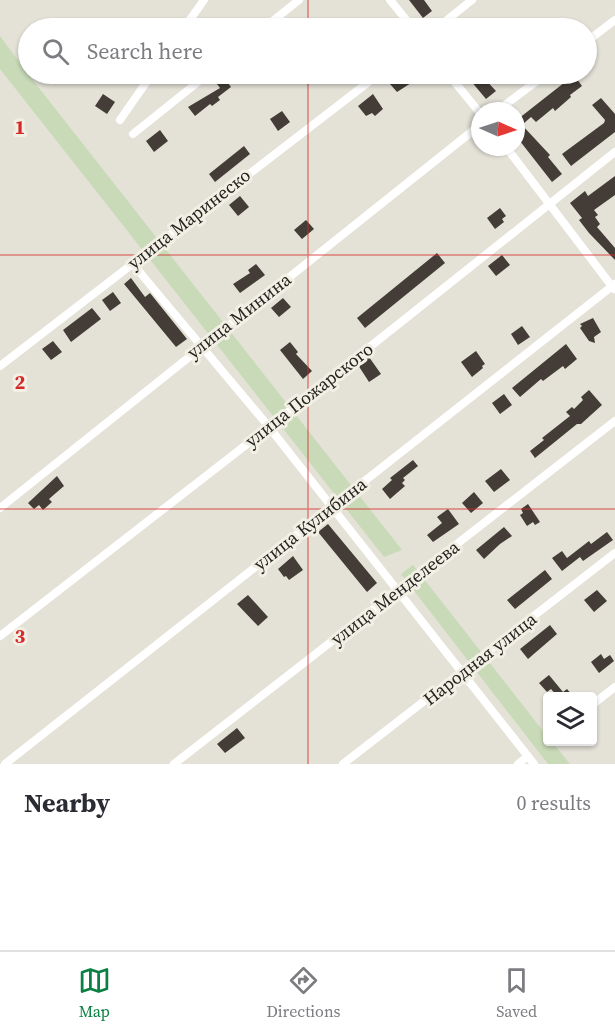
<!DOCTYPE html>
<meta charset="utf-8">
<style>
:root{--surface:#fff;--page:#f2f2f3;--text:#2b2b33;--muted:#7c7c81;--line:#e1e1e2;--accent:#0b8043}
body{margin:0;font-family:"Source Serif 4",serif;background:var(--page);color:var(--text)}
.controls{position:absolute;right:18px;bottom:18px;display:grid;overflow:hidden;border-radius:6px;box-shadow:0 2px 4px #0004}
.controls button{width:54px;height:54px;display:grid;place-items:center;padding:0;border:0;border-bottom:2px solid var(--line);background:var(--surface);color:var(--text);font:30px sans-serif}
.compass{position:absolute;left:471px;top:102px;width:54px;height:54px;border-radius:50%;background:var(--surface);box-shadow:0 2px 4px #0004;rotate:93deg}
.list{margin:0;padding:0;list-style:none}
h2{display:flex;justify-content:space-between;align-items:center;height:78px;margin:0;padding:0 24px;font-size:26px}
h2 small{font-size:20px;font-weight:400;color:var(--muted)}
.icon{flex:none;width:33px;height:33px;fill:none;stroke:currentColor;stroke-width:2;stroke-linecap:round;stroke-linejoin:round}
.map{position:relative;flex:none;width:615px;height:764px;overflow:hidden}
.search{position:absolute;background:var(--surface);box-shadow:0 2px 4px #0004;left:18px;right:18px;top:18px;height:66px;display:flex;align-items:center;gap:15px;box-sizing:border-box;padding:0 21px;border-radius:33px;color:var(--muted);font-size:22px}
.sheet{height:186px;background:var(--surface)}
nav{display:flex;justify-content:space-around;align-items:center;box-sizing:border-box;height:84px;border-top:2px solid var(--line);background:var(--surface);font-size:16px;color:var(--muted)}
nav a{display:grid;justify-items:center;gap:3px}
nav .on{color:var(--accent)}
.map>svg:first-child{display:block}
.green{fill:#c8dab7}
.building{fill:#443d37}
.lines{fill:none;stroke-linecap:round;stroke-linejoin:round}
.street{stroke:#fff;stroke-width:8}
.grid{fill:none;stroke:#d62828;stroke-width:1.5;stroke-opacity:0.55}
.labels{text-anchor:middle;stroke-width:6;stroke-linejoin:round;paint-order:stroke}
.street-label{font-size:18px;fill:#24231f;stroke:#f2efe4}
.grid-label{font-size:20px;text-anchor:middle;font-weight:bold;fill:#d62828;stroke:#f2efe4;stroke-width:6;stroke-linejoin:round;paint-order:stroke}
</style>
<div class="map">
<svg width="615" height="764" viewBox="0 0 615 764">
<rect width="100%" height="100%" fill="#e4e2d7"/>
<path class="green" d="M0 36 28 74 402 550 384 557 0 69Z
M413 565 547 736 548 742H552L570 764H548L401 574Z"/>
<path class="building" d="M409 0H424L432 11 423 18Z
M405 74H425L397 92 390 84Z
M465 74H480L496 91 486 99Z
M574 75 582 86 570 95 571 97 555 111 553 108 536 122 531 117 522 125 550 155 548 157 562 174 552 182 516 136V117L518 119Z
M225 79 231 87 218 97 220 100 212 106 210 104 195 116 188 107 220 88 217 84Z
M103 94 115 102 107 114 95 106Z
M373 94 383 109 375 116 372 113 366 116 358 106Z
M601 98 615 114V132L571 166 562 154 604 123 605 120 592 105Z
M282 111 290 122 278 131 270 119Z
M160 130 168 141 154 152 146 141Z
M244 146 250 154 215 182 209 174Z
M615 176V195L594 210 598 215 595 217 600 224 597 227 615 248V260L589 233 579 220 582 218 570 203 585 191 588 196Z
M240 196 249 207 238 216 229 205Z
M500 208 506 216 502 219 504 222 495 229 487 218Z
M306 220 314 229 302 239 294 230Z
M437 253 445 263 365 328 357 318Z
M502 255 510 265 496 276 488 266Z
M256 264 265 275 240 293 233 284 250 273 248 270Z
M131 278 145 297 150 293 187 339 176 347 124 284Z
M113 292 121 303 110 311 102 300Z
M283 298 291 307 279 317 271 308Z
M92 308 101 319 71 342 63 330Z
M593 318 601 332 594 337 595 343 589 341 580 328 582 326 580 324Z
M522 326 530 337 518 345 511 334Z
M53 341 62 352 51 360 42 349Z
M290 342 298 352 296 354 312 371 303 379 280 350Z
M566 344 577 359 565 369 563 366 543 381 541 379 520 397 512 388Z
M476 351 485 364 482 366 483 368 472 377 461 362Z
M369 357 381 374 369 382 358 365Z
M589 390 602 405 581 424H577L535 458 530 451 544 440 542 438 570 416 566 412 572 407 574 409 583 400 581 397Z
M504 394 512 405 500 414 492 403Z
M413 460 418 466 403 478 405 480 402 483 405 486 390 499 382 489 392 480 390 478Z
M501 469 510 480 494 492 485 481Z
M57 476 64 486 49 499 52 502 43 510 39 505 34 509 28 503Z
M474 492 483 503 471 513 462 503Z
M528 504 540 522 535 525 533 522 527 526 520 515 523 513 521 509Z
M448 509 459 524 433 542 427 535 442 523 437 517Z
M328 524 377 583 367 592 318 532Z
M504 527 512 536 500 544 484 559 476 550Z
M607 532 613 540 583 561 580 557 562 571 552 558 562 551 567 558 589 541 591 544Z
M293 556 303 570 289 580 286 576 284 577 278 569Z
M545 570 552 579 515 609 507 600Z
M597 590 607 601 594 612 584 600Z
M248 595 268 617 258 626 237 604Z
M550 625 557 634 528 659 520 649Z
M601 654 604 659 610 655 614 661 599 673 591 662Z
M549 675 563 692 567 689 573 696H557L551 689 547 692 539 683Z
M237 728 245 738 225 753 217 744Z"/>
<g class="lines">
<path class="street" d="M390 0 413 28
M184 28 204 0
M264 28 299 0
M437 28 472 0
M586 42 615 20
M448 74 480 113
M497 111 546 74
M120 120 152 74
M133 134 208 74
M506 147 614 289
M132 263 269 427 534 764
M0 366 379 74
M0 508 480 125
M0 636 269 427 615 152
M592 705 615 687
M5 764 615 284
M174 764 615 421
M343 764 615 553
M518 764 528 756"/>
</g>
<path class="grid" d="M308 0V28M308 74V764M0 255H615M0 509H615"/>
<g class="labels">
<g class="street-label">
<text transform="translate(189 219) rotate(-38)" y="6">улица Маринеско</text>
<text transform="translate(239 316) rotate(-38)" y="6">улица Минина</text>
<text transform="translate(309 395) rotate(-38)" y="6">улица Пожарского</text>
<text transform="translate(310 524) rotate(-38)" y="6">улица Кулибина</text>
<text transform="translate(395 593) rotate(-38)" y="6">улица Менделеева</text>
<text transform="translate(480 659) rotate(-38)" y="6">Народная улица</text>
</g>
</g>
<g class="grid-label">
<text x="20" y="134">1</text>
<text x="20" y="389">2</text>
<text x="20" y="643">3</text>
</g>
</svg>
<div class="controls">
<button><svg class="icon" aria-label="layers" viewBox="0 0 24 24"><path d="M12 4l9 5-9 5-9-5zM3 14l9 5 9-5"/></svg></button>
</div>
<svg class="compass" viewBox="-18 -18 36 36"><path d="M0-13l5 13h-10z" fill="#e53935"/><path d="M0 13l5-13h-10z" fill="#7c7c81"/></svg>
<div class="search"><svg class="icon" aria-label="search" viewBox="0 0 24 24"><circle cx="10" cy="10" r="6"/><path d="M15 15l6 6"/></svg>Search here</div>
</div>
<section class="sheet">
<h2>Nearby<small>0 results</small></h2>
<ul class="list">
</ul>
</section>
<nav>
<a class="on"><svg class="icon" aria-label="map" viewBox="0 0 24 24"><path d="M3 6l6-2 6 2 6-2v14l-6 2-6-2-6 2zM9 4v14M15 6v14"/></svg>Map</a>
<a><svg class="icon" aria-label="directions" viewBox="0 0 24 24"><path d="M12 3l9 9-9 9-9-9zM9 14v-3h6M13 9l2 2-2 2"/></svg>Directions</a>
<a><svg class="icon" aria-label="saved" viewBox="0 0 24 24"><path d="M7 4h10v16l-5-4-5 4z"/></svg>Saved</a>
</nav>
